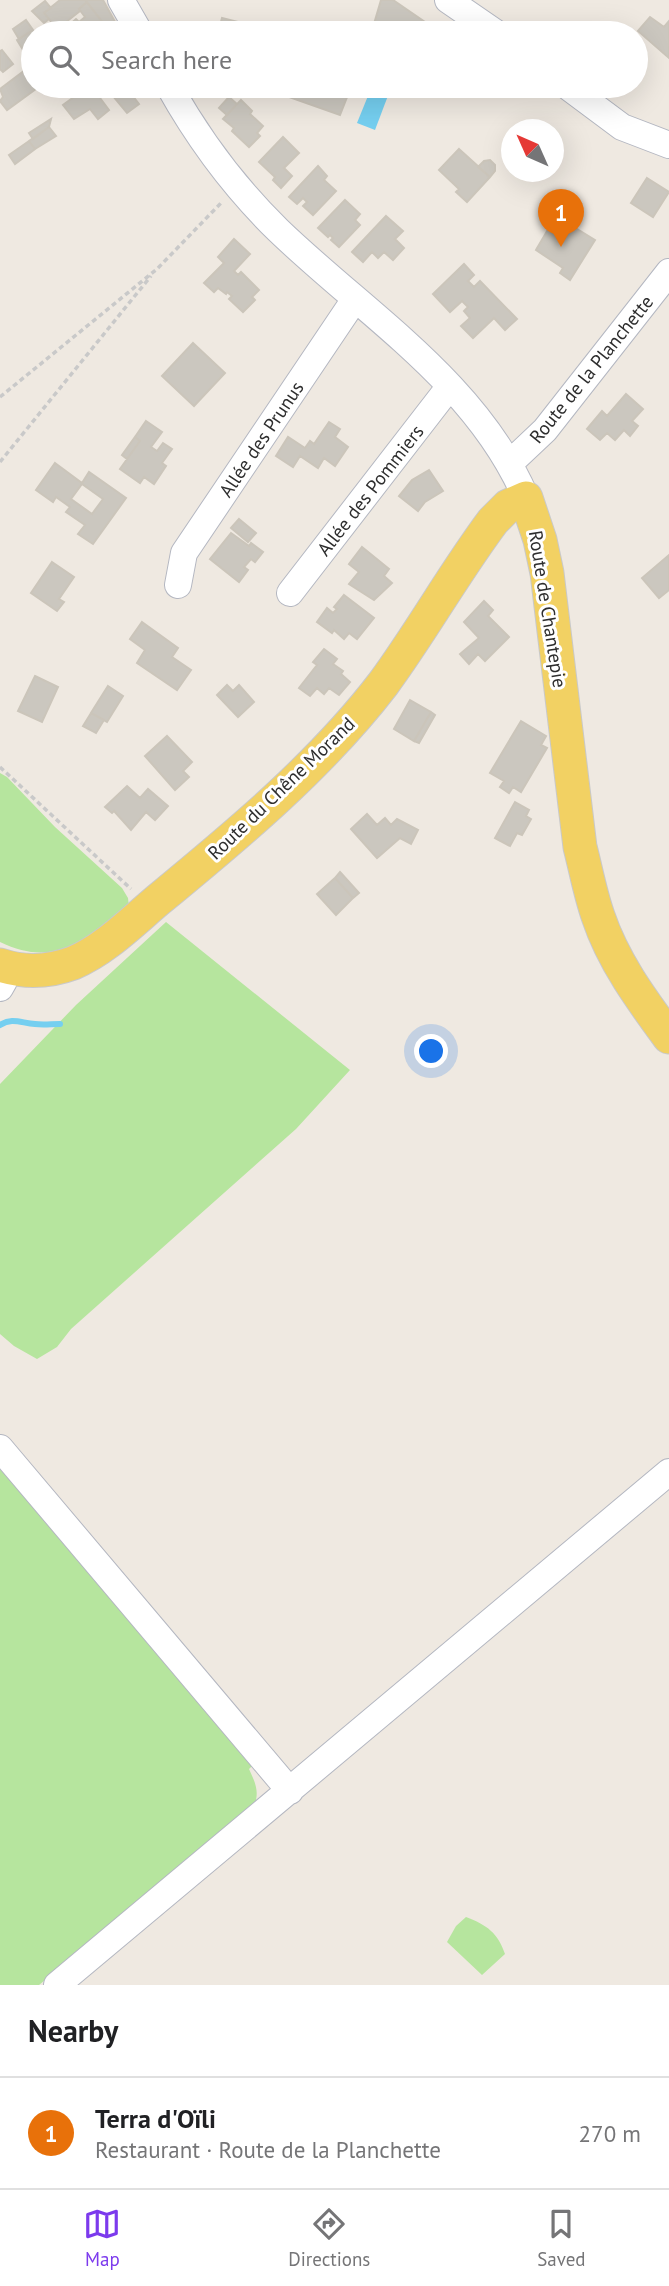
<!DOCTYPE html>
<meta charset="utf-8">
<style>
:root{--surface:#fff;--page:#f6f6f6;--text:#202124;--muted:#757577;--line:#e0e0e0;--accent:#7c3aed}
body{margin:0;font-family:"PT Sans",sans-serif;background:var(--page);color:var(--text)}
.compass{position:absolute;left:501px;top:119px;width:63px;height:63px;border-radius:50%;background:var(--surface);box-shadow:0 7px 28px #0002;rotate:315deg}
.you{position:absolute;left:432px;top:1052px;width:24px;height:24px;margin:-18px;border:5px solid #fff;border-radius:50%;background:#1a73e8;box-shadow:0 0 0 10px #1a73e833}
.badge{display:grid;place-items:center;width:46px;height:46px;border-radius:50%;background:var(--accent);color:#fff;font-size:23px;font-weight:700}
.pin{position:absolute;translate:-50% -58px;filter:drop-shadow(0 2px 4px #0008)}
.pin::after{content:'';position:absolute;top:37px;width:24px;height:21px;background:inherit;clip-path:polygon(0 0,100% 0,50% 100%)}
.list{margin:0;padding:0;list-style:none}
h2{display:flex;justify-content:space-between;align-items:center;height:91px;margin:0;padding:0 28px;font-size:30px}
h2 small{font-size:23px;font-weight:400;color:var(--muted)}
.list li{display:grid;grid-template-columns:46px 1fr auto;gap:21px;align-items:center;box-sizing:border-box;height:112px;padding:0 28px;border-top:2px solid var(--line)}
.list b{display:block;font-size:26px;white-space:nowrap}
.list p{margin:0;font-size:23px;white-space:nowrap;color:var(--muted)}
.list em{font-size:23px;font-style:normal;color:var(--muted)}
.icon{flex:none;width:38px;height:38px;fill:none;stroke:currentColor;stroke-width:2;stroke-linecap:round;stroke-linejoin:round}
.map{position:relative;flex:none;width:669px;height:1985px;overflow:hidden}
.search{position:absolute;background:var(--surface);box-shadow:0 7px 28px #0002;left:21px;right:21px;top:21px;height:77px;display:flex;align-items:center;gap:18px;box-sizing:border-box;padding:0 24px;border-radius:38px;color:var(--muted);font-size:26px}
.sheet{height:203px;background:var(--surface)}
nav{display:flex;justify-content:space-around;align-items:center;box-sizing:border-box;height:98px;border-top:2px solid var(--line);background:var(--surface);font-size:19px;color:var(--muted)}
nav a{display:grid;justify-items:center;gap:4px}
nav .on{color:var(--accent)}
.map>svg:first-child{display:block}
.green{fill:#b6e59e}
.water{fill:#75cff0}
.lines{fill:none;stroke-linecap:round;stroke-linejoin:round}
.stream{stroke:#75cff0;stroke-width:6}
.building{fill:#cbc7bf;stroke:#cbc5ba;stroke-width:2;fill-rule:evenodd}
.minor-casing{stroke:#b4b7c1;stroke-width:28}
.major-casing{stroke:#c9c9c9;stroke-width:35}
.path{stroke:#c9c9c9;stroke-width:3.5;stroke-dasharray:5 3.5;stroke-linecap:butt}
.minor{stroke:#fff;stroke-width:26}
.major{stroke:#f2d163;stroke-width:33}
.labels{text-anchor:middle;stroke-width:6;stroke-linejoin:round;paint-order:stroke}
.street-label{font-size:19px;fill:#2e2e2e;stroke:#fff}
</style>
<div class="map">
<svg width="669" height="1985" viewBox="0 0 669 1985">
<rect width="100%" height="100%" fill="#efe9e1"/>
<path class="green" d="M0 773 7 777 55 827 122 888 128 898 129 907C87 939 55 969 0 942Z
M166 922 350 1070 296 1129 71 1329 57 1347 37 1359 14 1346 0 1334V1084L76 1005Z
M0 1455 256 1762 249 1769C255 1782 260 1792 254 1806L39 1985H0Z
M466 1917C487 1925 498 1933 505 1954L482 1975 447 1942 456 1926Z"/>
<path class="water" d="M372 86 389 93 375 130 357 123Z"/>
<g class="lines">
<path class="stream" d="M0 1025C12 1017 21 1023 35 1024 43 1025 51 1024 60 1024"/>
</g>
<path class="building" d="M60 0H85L87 2 79 9 80 11 57 29 44 13Z
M85 0H103L119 29 111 33Z
M381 0H393L425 22 419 31 423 33H381L383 31 374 24Z
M45 1 51 8 44 13 49 19 44 23 32 11Z
M87 2 111 33H85L81 28 75 33 61 32 76 19 79 22 85 17 79 9Z
M650 17 664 27 669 21V58L638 31Z
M222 18 258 27 256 33H218Z
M26 20 33 30 19 39 13 29Z
M33 30 35 33H33V44L23 50 17 40Z
M2 50 13 64 3 72 0 69V51Z
M33 64V86H40L7 110 0 101 3 97 0 89Z
M89 86H91L109 110 98 119 90 109 74 119 63 105Z
M115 86H125L139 104 127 113 108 90Z
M290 86H333L349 92 340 115 286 96Z
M229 97 237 104 227 115 219 108Z
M241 100 252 111 250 114 263 126 257 133 260 136 249 147 232 131 234 128 223 119Z
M51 119 49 127 33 139 29 133Z
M49 127 56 136 35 149 29 141Z
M283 137 299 153 284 168 292 176 281 188 273 180 275 177 259 162Z
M29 141 35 149 15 164 9 155Z
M459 149 490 177 467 202 456 192 459 189 439 170Z
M490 160 495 165V171L490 177 478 167 484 161Z
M318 166 327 176 324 180 336 191 313 215 303 206 307 202 303 198 297 204 289 197Z
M647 178 669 192 653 217 631 203Z
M345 200 360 214 355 220 360 225 339 247 331 240 333 238 330 235 328 237 318 228Z
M386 216 403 231 395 239 404 248 393 260 384 252 378 258 372 252 363 262 352 252Z
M556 216 595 240 570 280 560 273 563 268 536 250Z
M234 239 250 254 234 271 238 275 241 272 259 290 252 297 255 300 243 312 229 299 232 296 227 292 226 294 218 288 214 292 204 283 224 263 218 257Z
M464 264 474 275 468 281 474 287 480 281 517 319 505 330 494 318 473 338 461 326 470 318 464 311 468 307 462 301 450 312 433 294Z
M193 343 225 373 194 406 162 376Z
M626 394 643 409 632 421 638 426 630 436 624 430 615 440 607 433 600 440 587 429 602 411 607 416Z
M146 421 162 432 151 447 157 451 163 443 172 449 162 463 166 466 154 484 144 477 140 483 120 469 140 441 135 437Z
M329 422 340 429 335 437 348 447 335 466 324 458 318 468 300 456 293 467 276 456 288 437 305 448 310 441 314 444Z
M135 437 140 441 127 459 122 455Z
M55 463 82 483 89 472 126 498 93 544 78 534 85 525 66 512 70 507 56 497 53 502 36 490ZM82 484 103 499 92 514 71 499Z
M429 470 443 491 425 502 418 511 399 496 412 480Z
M239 519 256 533 248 542 231 528Z
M231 533 249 546 251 543 263 552 255 562 251 559 244 567 248 570 239 582 210 559Z
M362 547 389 569 384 576 392 583 374 600 349 584 359 572 349 564Z
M669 555V590L659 598 642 578Z
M52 562 74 577 59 599 64 602 57 611 31 593Z
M344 595 374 618 357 639 349 633 344 639 334 630 332 633 317 622 327 608 333 613 337 609 334 607Z
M484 601 493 610 488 616 509 637 485 661 478 654 469 664 460 654 479 638 464 622Z
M142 622 178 648 172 657 191 670 177 690 137 663 145 650 130 639Z
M324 649 337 659 333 664 343 671 341 674 350 682 339 695 329 688 324 694 317 688 310 696 299 688 317 665 313 662Z
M35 676 58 687 42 722 18 711Z
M227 685 233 691 239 685 254 702 238 717 217 695Z
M108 686 123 696 107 722 91 713Z
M410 700 431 712 414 741 394 729Z
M431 712 435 715 419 743 414 741Z
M91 713 104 720 96 733 83 726Z
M521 721 546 736 541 745 547 748 521 792 513 787 509 793 500 787 504 781 490 773Z
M167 736 192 762 183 771 189 777 175 790 145 756Z
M127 786 140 798 148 789 168 806 155 820 146 812 131 830 114 811 112 813 105 807Z
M515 802 529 810 526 816 531 819 522 835 517 833 510 846 495 838Z
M367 814 377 825 385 818 391 825 397 819 418 830 411 844 400 838 377 858 351 829Z
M340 872 359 893 353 898 335 878Z
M335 878 353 898 336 915 317 894Z"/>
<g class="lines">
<defs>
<path id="minor" d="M121 0 140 33
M448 0 496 33
M169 86C198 138 235 188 278 230 365 314 477 383 526 498
M567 86 622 127 669 145
M510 463 545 430 669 272
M178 585 184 553 355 299
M290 593 450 386
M0 988 4 981 5 967
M0 1448 290 1791
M57 1985 669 1472"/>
<path id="major" d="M0 965C24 973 49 972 73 963 104 950 132 922 158 900 237 835 320 766 383 684 422 631 454 573 493 521L508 506 526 498 540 540 547 573 580 847C586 870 590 893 598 916 613 961 641 999 669 1037"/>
</defs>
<use href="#minor" class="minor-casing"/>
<use href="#major" class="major-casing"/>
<path class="path" d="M0 397 157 269 221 203
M0 462 151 276
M0 767 131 889"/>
<use href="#minor" class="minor"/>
<use href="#major" class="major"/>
</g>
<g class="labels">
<g class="street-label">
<text transform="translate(591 369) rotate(-51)" y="7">Route de la Planchette</text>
<text transform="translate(261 439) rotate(-56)" y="7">Allée des Prunus</text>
<text transform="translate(370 490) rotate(-52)" y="7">Allée des Pommiers</text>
<text transform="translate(548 609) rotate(81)" y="7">Route de Chantepie</text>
<text transform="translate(281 788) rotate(-44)" y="7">Route du Chêne Morand</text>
</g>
</g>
</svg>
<svg class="compass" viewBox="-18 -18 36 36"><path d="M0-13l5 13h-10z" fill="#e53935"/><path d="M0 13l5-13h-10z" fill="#757577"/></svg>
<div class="you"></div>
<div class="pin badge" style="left:561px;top:247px;background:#e8710a">1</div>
<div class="search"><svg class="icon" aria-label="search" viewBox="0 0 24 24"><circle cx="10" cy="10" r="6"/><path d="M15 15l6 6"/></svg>Search here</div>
</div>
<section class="sheet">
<h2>Nearby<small></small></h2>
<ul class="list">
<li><span class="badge" style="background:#e8710a">1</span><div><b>Terra d'Oïli</b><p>Restaurant · Route de la Planchette</p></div><em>270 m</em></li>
</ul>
</section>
<nav>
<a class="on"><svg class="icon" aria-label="map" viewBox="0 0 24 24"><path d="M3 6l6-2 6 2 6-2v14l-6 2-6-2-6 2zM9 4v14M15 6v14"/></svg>Map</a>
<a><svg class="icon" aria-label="directions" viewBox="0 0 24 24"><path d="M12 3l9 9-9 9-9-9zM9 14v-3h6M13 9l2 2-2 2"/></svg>Directions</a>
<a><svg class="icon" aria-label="saved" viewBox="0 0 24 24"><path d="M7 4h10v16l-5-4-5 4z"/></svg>Saved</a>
</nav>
